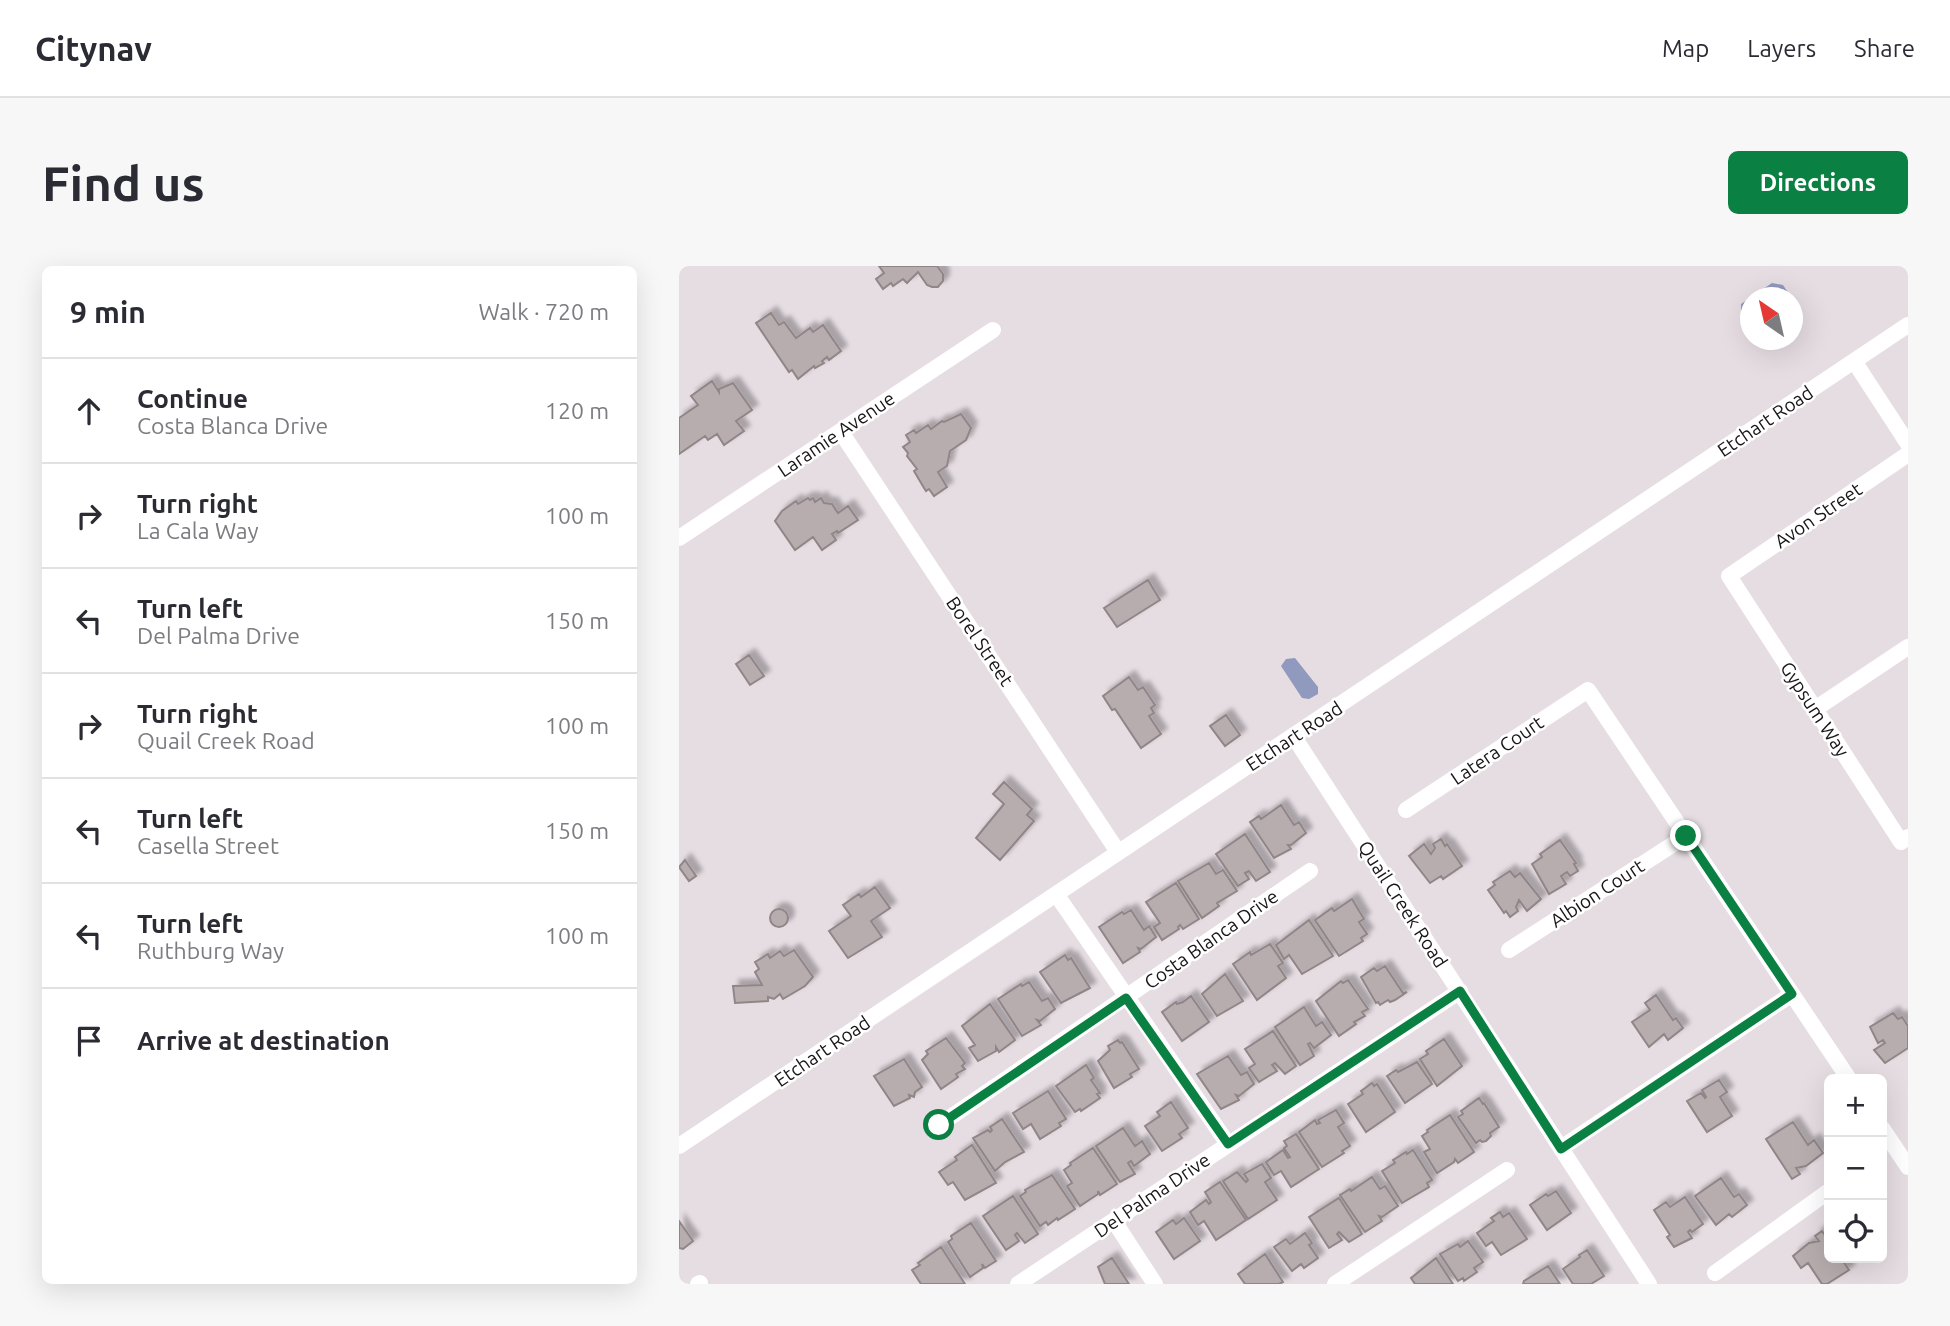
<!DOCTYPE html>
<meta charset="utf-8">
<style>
:root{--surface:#fff;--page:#f7f7f7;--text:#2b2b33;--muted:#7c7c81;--line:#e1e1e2;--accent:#0b8043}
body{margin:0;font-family:Ubuntu,sans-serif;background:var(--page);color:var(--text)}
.controls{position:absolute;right:21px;bottom:21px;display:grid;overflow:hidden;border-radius:10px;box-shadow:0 7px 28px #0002}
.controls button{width:63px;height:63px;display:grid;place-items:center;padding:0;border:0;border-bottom:2px solid var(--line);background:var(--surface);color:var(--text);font:35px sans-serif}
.compass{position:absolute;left:1061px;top:21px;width:63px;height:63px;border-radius:50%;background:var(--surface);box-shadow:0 7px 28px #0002;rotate:326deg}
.stop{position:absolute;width:21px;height:21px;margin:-16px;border:5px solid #0b8043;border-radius:50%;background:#fff}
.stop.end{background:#0b8043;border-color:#fff;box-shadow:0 2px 7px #0008}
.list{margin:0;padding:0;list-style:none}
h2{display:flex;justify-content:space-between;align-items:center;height:91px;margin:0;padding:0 28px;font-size:30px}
h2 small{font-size:23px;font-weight:400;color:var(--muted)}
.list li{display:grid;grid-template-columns:46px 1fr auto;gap:21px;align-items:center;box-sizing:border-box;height:105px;padding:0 28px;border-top:2px solid var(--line)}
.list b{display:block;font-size:26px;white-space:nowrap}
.list p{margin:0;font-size:23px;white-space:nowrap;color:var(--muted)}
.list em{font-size:23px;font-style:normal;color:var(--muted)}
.icon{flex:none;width:38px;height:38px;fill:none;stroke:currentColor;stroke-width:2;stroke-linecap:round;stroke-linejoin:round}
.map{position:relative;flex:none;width:1229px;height:1018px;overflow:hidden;border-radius:10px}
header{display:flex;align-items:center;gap:42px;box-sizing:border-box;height:98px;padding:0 35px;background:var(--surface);border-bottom:2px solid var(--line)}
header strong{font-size:33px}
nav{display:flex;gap:38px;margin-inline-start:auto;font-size:24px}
.intro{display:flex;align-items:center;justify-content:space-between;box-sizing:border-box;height:168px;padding:0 42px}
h1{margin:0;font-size:49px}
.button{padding:18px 32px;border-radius:10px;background:var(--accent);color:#fff;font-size:24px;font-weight:700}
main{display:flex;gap:42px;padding:0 42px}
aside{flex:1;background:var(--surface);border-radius:10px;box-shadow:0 7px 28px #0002}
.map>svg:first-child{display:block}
.water{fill:#9099be}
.building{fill:#b8adae;stroke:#918687;stroke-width:2;filter:url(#shadow)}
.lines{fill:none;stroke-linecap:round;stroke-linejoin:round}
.minor{stroke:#fff;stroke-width:16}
.route{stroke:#0b8043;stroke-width:9}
.labels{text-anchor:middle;stroke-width:5;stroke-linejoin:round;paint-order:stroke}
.street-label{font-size:19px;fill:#181517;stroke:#fff}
</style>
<header>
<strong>Citynav</strong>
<nav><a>Map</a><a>Layers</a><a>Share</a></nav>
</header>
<div class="intro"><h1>Find us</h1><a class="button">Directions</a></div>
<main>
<aside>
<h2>9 min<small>Walk · 720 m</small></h2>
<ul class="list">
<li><svg class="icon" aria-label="ahead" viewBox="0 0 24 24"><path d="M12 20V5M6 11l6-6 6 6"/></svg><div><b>Continue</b><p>Costa Blanca Drive</p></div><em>120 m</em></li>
<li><svg class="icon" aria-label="right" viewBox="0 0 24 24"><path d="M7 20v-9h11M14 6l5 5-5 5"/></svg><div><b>Turn right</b><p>La Cala Way</p></div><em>100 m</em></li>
<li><svg class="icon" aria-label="left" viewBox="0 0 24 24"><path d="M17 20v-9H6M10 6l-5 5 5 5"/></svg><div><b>Turn left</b><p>Del Palma Drive</p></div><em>150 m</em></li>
<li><svg class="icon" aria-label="right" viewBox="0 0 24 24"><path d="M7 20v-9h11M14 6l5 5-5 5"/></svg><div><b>Turn right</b><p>Quail Creek Road</p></div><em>100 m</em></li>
<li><svg class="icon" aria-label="left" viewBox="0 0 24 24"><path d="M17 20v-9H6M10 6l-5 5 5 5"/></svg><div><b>Turn left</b><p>Casella Street</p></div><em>150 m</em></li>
<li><svg class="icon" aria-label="left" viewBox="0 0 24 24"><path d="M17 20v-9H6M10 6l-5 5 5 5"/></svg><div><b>Turn left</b><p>Ruthburg Way</p></div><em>100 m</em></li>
<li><svg class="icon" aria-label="arrive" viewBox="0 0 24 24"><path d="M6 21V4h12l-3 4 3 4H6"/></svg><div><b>Arrive at destination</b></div></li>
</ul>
</aside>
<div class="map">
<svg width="1229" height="1018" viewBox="0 0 1229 1018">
<defs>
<filter id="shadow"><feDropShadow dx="6" dy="-6" stdDeviation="2" flood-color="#0004"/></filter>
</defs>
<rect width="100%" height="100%" fill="#e6dde3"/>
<path class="water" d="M1093 17 1104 19 1112 31 1072 32 1071 57 1062 45V38Z
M616 392 639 421V428L630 433 623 432 602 400 607 393Z"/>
<path class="building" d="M200 0H258L264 8V15L259 21H253L248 19 239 6 228 17 224 13 214 20 212 17 204 23 197 13 205 7Z
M92 47 100 59 105 56 117 72 131 62 134 66 144 59 162 85 150 94 148 91 143 95 145 97 136 102 135 100 119 113 113 104 110 106 77 57Z
M33 115 40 126V123L54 117 73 144 57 155 65 165 45 179 38 168 29 174 26 170 0 188V152L19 139 12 130Z
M282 148 292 162 287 174 271 185 268 200 259 206 268 221 255 230 250 223 247 225 245 222 235 205 238 203 228 190 229 187 224 181 231 176 227 169 235 164 237 167 249 159 252 163 263 155 265 156Z
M129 232 131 234 134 232 136 236 142 232 145 237 153 238 159 247 169 240 179 254 159 267 158 265 153 268 157 274 143 284 134 271 116 284 96 255 103 245 117 235 119 238Z
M469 314 481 334 438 361 425 342Z
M70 389 85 410 71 419 57 398Z
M450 411 459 424 464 421 476 439 472 442 475 447 470 450 482 468 462 482 436 443 433 444 424 430Z
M547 449 561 469 546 480 531 460Z
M325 516 353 543 348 549 355 555 321 594 297 572 325 538 314 528Z
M602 539 615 559 620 556 627 567 612 579H609L612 583 595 592 571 556 580 550 582 553Z
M566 568 591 606 577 615 570 605 566 607 570 613 559 620 537 588Z
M762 573 766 580 768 578 783 600 764 613 762 610 751 617 730 590 745 578 752 588 756 582 754 578Z
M881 574 897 597 895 598 899 605 891 610 888 606 882 610 887 618 870 628 853 598 863 591 861 588Z
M6 594 17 610 10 615 0 601Z
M530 597 537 608 544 604 558 625 538 637 540 640 523 652 499 615Z
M831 605 836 611 841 607 862 633 848 645 840 634 837 641 839 645 831 651 827 645 825 647 809 624 816 619 814 616Z
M497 617 520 653 504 663 501 659 499 661 500 663 483 674 475 661 481 657 467 636Z
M196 621 211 642 192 655 203 671 169 692 150 665 172 650 164 639 180 628 182 631Z
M673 633 685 653 680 656 688 668 682 672 684 675 660 690 636 654 653 642 655 645Z
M91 652a9 9 0 1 1 18 0a9 9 0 1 1-18 0Z
M452 644 465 664 470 660 477 671 462 683 459 682 461 686 444 697 420 661 443 646 445 648Z
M630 654 654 690 623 708 610 689 605 693 597 679Z
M591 678 604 697 599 700 607 712 578 734 554 698 571 686 572 689Z
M115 684 134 711 126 720 104 733 101 728 95 733 89 731V735L56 737 54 720 83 719 76 706 80 703 76 696 89 688 91 692 101 685 105 690Z
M386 689 389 694 392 692 411 722 382 737 361 706Z
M706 700 724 727 728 726 716 734 711 736 709 734 701 739 699 736 697 737 682 711 695 702 698 705Z
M546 708 564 735 538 750 523 728Z
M669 714 689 743 683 746 686 750 675 756 677 758 660 770 637 735 662 715 664 717Z
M350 716 363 735 369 732 376 743 361 755 358 754 362 759 343 770 319 733 342 718 343 720Z
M977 729 994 754 997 752 1004 762 989 774 985 768 970 781 953 756 971 744 966 737Z
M512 730 530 756 503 775 483 746 497 736 498 738 504 736Z
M311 738 336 774 320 786 317 781V785L299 795 290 782 296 779 283 760Z
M625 741 637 760 643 756 652 769 635 782 631 777 629 778 635 790 621 799 596 761Z
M1214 747 1219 753 1223 751 1229 760V782L1206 797 1195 784 1206 777 1204 774 1199 777 1191 761Z
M594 765 617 800 606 808 596 797 593 799 598 805 580 816 570 802 576 798 566 783Z
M267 772 286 797 283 800 286 803 277 808 279 811 275 814 262 823 243 794 249 788 247 785Z
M765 773 783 800 758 820 741 793 749 788 747 785Z
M439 774 441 777 443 776 460 803 451 808 453 811 435 822 419 795 431 784 429 780Z
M549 790 562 809 568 806 575 818 560 830 557 829 560 834 542 843 518 808Z
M225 793 243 821 236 826 235 831 230 829 231 832 215 840 195 810Z
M738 796 753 818 726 837 708 810 717 804 719 806Z
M407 799 415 812 412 814 421 827 418 828 421 832 402 845 401 843 396 846 377 820Z
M1040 814 1048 826 1041 831 1053 850 1028 866 1008 835 1022 827 1026 832 1027 831 1023 824Z
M693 817 695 820 698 818 716 846 687 866 669 838 684 828 682 825Z
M369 825 387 853 380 857 382 860 361 873 352 858 344 863 334 847Z
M800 832 804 838 805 837 820 861 811 867 812 870 807 875 803 876 801 874 797 877 779 851 784 848 782 845Z
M492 836 509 862 500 868 503 872 483 885 466 860 481 850 478 846Z
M657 844 665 857 659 861 671 880 663 885 665 887 643 901 620 866 636 854 638 858 641 857 639 854Z
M771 849 795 886 779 897 776 893 775 896 758 907 745 886 751 883 743 870 749 866 748 864Z
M323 853 345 886 326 896 316 905 294 872 309 864 311 866 313 864 311 861Z
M1114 856 1129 879 1135 874 1144 887 1127 900 1117 902 1121 908 1113 913 1087 873Z
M444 862 456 880 463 875 471 888 455 900 452 895 449 897 456 908 441 916 417 880Z
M617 868 640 903 612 921 602 905 595 909 587 896 604 884 609 892 611 891 605 882 608 880 605 875Z
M293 879 317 917 286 934 274 916 269 919 260 906 278 894 276 891Z
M414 882 438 918 421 929 419 925V928L401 940 388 920 393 917 385 904 392 899 391 897Z
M734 884 753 914 748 917 750 921 723 937 703 905 716 897 714 894 727 886 728 888Z
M583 898 592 912 586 916 598 934 569 953 544 915 558 906 567 916 569 914 565 908Z
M373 909 396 943 379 954 378 952 369 959 367 956 361 960 341 930 347 926 346 924Z
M693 911 701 923 706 920 719 940 703 951 700 950 703 955 686 966 661 929 671 923 672 925Z
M1042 912 1055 931 1060 928 1068 939 1053 951 1050 948 1037 959 1016 930Z
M541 916 567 954 537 974 525 955 519 959 511 946 527 934 530 938 532 936 526 926Z
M877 925 892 947 868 964 851 939 867 928 869 930Z
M334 930 359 968 346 977 338 967 336 969 340 975 327 984 304 950Z
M1006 931 1024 958 1013 966 1011 964 1009 966 1013 972 995 981 988 971 991 969 975 944 987 936 991 941Z
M660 932 683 968 670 976 660 966 658 968 663 974 650 982 630 951Z
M821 946 824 951 830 947 848 973 822 989 813 976 807 980 798 967 815 955 812 952Z
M505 952 521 975 495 993 477 966 494 954 497 958Z
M0 955 14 975 4 983 0 982Z
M292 957 317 995 306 1002 303 998 304 1002 291 1011 269 976 273 973 272 970Z
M1143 965 1150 975V992H1162L1170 1004 1148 1018H1143L1129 997 1122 1002 1114 990 1130 977 1140 975 1136 970Z
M626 967 633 977 630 979 639 992 625 1002 622 998 613 1005 595 981 607 973 611 978Z
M789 975 804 996 795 1002 798 1006 785 1015 784 1012 779 1015 761 988 779 978 781 981Z
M262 981 286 1018H242L233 1004 241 999 239 997Z
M908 984 925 1010 912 1018H894L884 1003 901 991 900 989Z
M586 988 604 1016 600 1018H566L559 1008Z
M433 992 450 1018H426L419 1001Z
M757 992 774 1018H736L732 1012Z
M869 1000 881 1018H844L845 1015Z"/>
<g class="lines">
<path class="minor" d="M1175 95 1229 178
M162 166 439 586
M1229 188 1050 310 1222 576 1229 571
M0 272 314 64
M1136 443 1229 381
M615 471 970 1018
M727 544 909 424 1170 813
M377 628 549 878
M830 684 1007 570
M260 859 631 605
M1203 862 1229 901
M0 880 1229 59
M882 882 1113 728
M435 955 476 1018
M1036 1007 1150 925
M19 1018 21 1017
M339 1018 781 725
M656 1018 828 904"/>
</g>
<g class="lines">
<path class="route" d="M260 859 447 732 549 878 781 725 882 883 1113 728 1007 570"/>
</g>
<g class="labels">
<g class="street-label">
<text transform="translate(1086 155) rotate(-34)" y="7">Etchart Road</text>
<text transform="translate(157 168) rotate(-34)" y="7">Laramie Avenue</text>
<text transform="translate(1139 249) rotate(-34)" y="7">Avon Street</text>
<text transform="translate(301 375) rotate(56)" y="7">Borel Street</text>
<text transform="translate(1136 443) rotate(57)" y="7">Gypsum Way</text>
<text transform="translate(615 470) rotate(-33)" y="7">Etchart Road</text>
<text transform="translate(818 484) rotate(-34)" y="7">Latera Court</text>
<text transform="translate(918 627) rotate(-33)" y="7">Albion Court</text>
<text transform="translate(724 638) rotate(57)" y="7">Quail Creek Road</text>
<text transform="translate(532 673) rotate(-35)" y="7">Costa Blanca Drive</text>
<text transform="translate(143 785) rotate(-34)" y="7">Etchart Road</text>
<text transform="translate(473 929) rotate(-34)" y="7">Del Palma Drive</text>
</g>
</g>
</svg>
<div class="controls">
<button>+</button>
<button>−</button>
<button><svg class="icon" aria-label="locate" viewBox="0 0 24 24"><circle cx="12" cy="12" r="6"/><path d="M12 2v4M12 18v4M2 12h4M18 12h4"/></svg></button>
</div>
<svg class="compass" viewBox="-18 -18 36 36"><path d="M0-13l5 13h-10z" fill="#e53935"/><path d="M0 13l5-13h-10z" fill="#7c7c81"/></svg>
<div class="stop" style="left:260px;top:859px"></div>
<div class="stop end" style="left:1007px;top:570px"></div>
</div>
</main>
